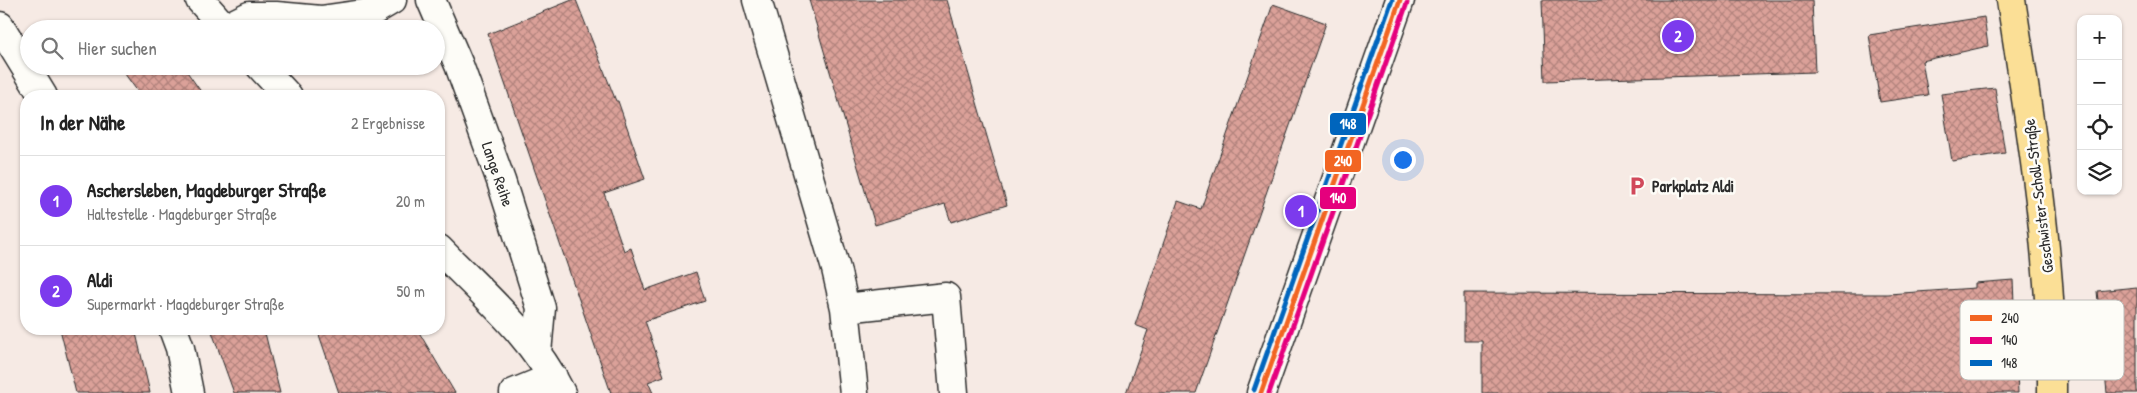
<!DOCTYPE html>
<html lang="de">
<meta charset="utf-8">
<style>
:root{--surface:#fff;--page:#f6f6f6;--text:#222;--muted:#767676;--line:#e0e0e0;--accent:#7c3aed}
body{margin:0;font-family:"Patrick Hand",sans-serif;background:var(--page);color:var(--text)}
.controls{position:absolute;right:15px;top:15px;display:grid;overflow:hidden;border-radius:10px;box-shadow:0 1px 4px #0004}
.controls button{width:45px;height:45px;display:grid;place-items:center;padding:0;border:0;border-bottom:1px solid var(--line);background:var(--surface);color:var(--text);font:25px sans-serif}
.you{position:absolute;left:1402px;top:159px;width:18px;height:18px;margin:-12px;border:4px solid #fff;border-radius:50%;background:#1a73e8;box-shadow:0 0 0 8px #1a73e833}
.badge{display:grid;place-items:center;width:32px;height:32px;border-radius:50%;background:var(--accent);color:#fff;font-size:16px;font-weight:700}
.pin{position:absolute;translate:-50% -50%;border:2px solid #fff;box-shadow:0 1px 5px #0006}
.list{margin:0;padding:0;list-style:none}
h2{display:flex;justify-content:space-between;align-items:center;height:65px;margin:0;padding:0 20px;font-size:21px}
h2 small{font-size:16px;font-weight:400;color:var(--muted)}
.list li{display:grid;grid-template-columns:32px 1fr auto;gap:15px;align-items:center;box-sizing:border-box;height:90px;padding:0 20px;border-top:1px solid var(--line)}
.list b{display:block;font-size:19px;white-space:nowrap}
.list p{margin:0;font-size:16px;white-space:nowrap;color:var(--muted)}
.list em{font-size:16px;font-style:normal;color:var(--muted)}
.icon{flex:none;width:28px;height:28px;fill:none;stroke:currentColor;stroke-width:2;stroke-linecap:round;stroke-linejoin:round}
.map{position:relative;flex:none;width:2137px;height:393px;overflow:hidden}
.search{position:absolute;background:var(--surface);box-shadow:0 1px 4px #0004;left:20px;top:20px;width:425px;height:55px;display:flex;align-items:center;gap:12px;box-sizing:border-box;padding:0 18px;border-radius:28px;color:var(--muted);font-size:19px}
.panel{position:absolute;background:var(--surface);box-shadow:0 1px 4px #0004;left:20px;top:90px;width:425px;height:245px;border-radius:20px}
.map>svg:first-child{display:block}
.building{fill:url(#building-cross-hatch);stroke:#2b2b2b}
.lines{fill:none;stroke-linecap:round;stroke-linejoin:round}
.minor-casing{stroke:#2b2b2b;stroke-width:31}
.primary-casing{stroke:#2b2b2b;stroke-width:31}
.minor{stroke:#fdfcf7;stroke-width:28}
.primary{stroke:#fbdf96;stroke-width:28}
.bus-1-casing{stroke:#fdfcf7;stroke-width:9}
.bus-2-casing{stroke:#fdfcf7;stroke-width:9}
.bus-3-casing{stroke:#fdfcf7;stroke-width:9}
.bus-1{stroke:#f26522;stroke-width:5}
.bus-2{stroke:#e5007d;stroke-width:5}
.bus-3{stroke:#0065bd;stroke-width:5}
.labels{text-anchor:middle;stroke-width:5;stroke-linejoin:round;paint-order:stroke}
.street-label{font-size:16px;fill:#2b2b2b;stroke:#fdfcf7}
.poi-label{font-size:16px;font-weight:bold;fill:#2b2b2b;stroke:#fdfcf7;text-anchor:start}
.key{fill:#fdfcf7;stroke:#bebdba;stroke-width:1}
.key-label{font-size:14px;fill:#2b2b2b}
.line-badge{stroke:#fdfcf7;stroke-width:2}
.badge-label{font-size:14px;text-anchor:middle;font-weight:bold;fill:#fff}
</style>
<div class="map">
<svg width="2137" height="393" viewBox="0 0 2137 393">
<defs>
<pattern id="building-cross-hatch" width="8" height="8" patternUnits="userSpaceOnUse" patternTransform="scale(1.25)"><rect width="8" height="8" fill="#dba199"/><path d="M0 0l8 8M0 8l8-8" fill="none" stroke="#b2837d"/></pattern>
</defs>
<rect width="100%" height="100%" fill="#f6eae4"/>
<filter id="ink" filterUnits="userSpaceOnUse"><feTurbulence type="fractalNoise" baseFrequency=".02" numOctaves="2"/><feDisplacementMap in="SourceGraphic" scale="10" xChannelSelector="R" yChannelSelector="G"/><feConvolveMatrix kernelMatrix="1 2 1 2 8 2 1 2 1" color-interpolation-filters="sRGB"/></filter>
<g filter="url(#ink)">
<path class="building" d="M572 0H576L616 101H618L645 179 604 193 624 251 631 248 645 290 696 272 705 301 645 321 664 376 648 382 653 393H611L488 34Z
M809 0H947L1007 205 951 222 945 204 875 225Z
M1542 0H1812L1815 72 1545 81Z
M1273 4 1326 23 1196 393H1126L1148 330 1135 325 1178 201 1201 209Z
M1984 17 1988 46 1922 61 1928 95 1880 102 1869 35Z
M119 66H183L204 96H141Z
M1995 88 2005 153 1952 161 1941 94Z
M2013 280 2018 393H1482V341H1464V293L1888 294 1975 288V283Z
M2137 287V393H2107L2097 291Z
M60 329H135L150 393H76Z
M211 329H264L280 393H234Z
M317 329H417L455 393H339Z"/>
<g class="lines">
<defs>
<path id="minor" d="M200 0 226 29
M431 0 459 65 501 181 541 308 537 353
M757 0 836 269 845 308 854 393
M0 26 43 96
M225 28 249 16H276L321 20 370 13 392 0
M260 66 288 96
M439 249C483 294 533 336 561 393
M845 308 946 297 954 393
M173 329 180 348 189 393
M514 393 553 377
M1261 393 1400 0"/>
<path id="primary" d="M2011 0C2031 130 2053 261 2052 393"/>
</defs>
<use href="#minor" class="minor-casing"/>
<use href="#primary" class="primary-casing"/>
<use href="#minor" class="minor"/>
<use href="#primary" class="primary"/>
<defs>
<path id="bus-1" d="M1261 393 1400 0"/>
<path id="bus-2" d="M1269 393 1407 3"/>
<path id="bus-3" d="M1254 390 1392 0"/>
</defs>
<use href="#bus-1" class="bus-1-casing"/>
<use href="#bus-2" class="bus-2-casing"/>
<use href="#bus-3" class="bus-3-casing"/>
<use href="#bus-1" class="bus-1"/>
<use href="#bus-2" class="bus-2"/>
<use href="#bus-3" class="bus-3"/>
</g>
</g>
<defs>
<symbol id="parking-bare" viewBox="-9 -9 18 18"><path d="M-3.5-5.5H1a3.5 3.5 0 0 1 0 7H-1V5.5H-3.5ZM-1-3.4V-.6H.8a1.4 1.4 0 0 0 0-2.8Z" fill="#d1495b" stroke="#fdfcf7" stroke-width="2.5" paint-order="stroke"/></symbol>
</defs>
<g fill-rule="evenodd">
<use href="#parking-bare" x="1623" y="172" width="28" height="28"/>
</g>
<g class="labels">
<g class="street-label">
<text transform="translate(498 174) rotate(71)" y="6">Lange Reihe</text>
<text transform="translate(2038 196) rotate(-97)" y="6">Geschwister-Scholl-Straße</text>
</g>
<g class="poi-label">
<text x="1652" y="192">Parkplatz Aldi</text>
</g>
</g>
<rect x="1960" y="300" width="164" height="80" rx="8" class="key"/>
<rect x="1970" y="315" width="22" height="6" fill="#f26522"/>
<rect x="1970" y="337" width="22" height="7" fill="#e5007d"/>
<rect x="1970" y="360" width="22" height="6" fill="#0065bd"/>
<g class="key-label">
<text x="2001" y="323">240</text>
<text x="2001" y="345">140</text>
<text x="2001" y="368">148</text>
</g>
<g class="line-badge">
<rect x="1329" y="112" width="38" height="24" rx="5" fill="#0065bd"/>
<rect x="1324" y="149" width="38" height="24" rx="5" fill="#f26522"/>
<rect x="1319" y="186" width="38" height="24" rx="5" fill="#e5007d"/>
</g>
<g class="badge-label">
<text x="1348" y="129">148</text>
<text x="1343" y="166">240</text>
<text x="1338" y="203">140</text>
</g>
</svg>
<div class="controls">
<button>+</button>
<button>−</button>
<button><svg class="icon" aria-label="locate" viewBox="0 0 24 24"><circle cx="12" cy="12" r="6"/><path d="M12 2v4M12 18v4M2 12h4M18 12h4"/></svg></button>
<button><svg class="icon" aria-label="layers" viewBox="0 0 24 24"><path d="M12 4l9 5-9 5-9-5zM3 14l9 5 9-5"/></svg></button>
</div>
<div class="you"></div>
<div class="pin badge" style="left:1301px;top:211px">1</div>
<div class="pin badge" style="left:1678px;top:36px">2</div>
<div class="search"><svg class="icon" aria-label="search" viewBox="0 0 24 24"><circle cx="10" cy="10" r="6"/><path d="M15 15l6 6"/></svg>Hier suchen</div>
<section class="panel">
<h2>In der Nähe<small>2 Ergebnisse</small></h2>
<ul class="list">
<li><span class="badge">1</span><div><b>Aschersleben, Magdeburger Straße</b><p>Haltestelle · Magdeburger Straße</p></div><em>20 m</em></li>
<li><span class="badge">2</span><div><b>Aldi</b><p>Supermarkt · Magdeburger Straße</p></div><em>50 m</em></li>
</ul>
</section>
</div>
